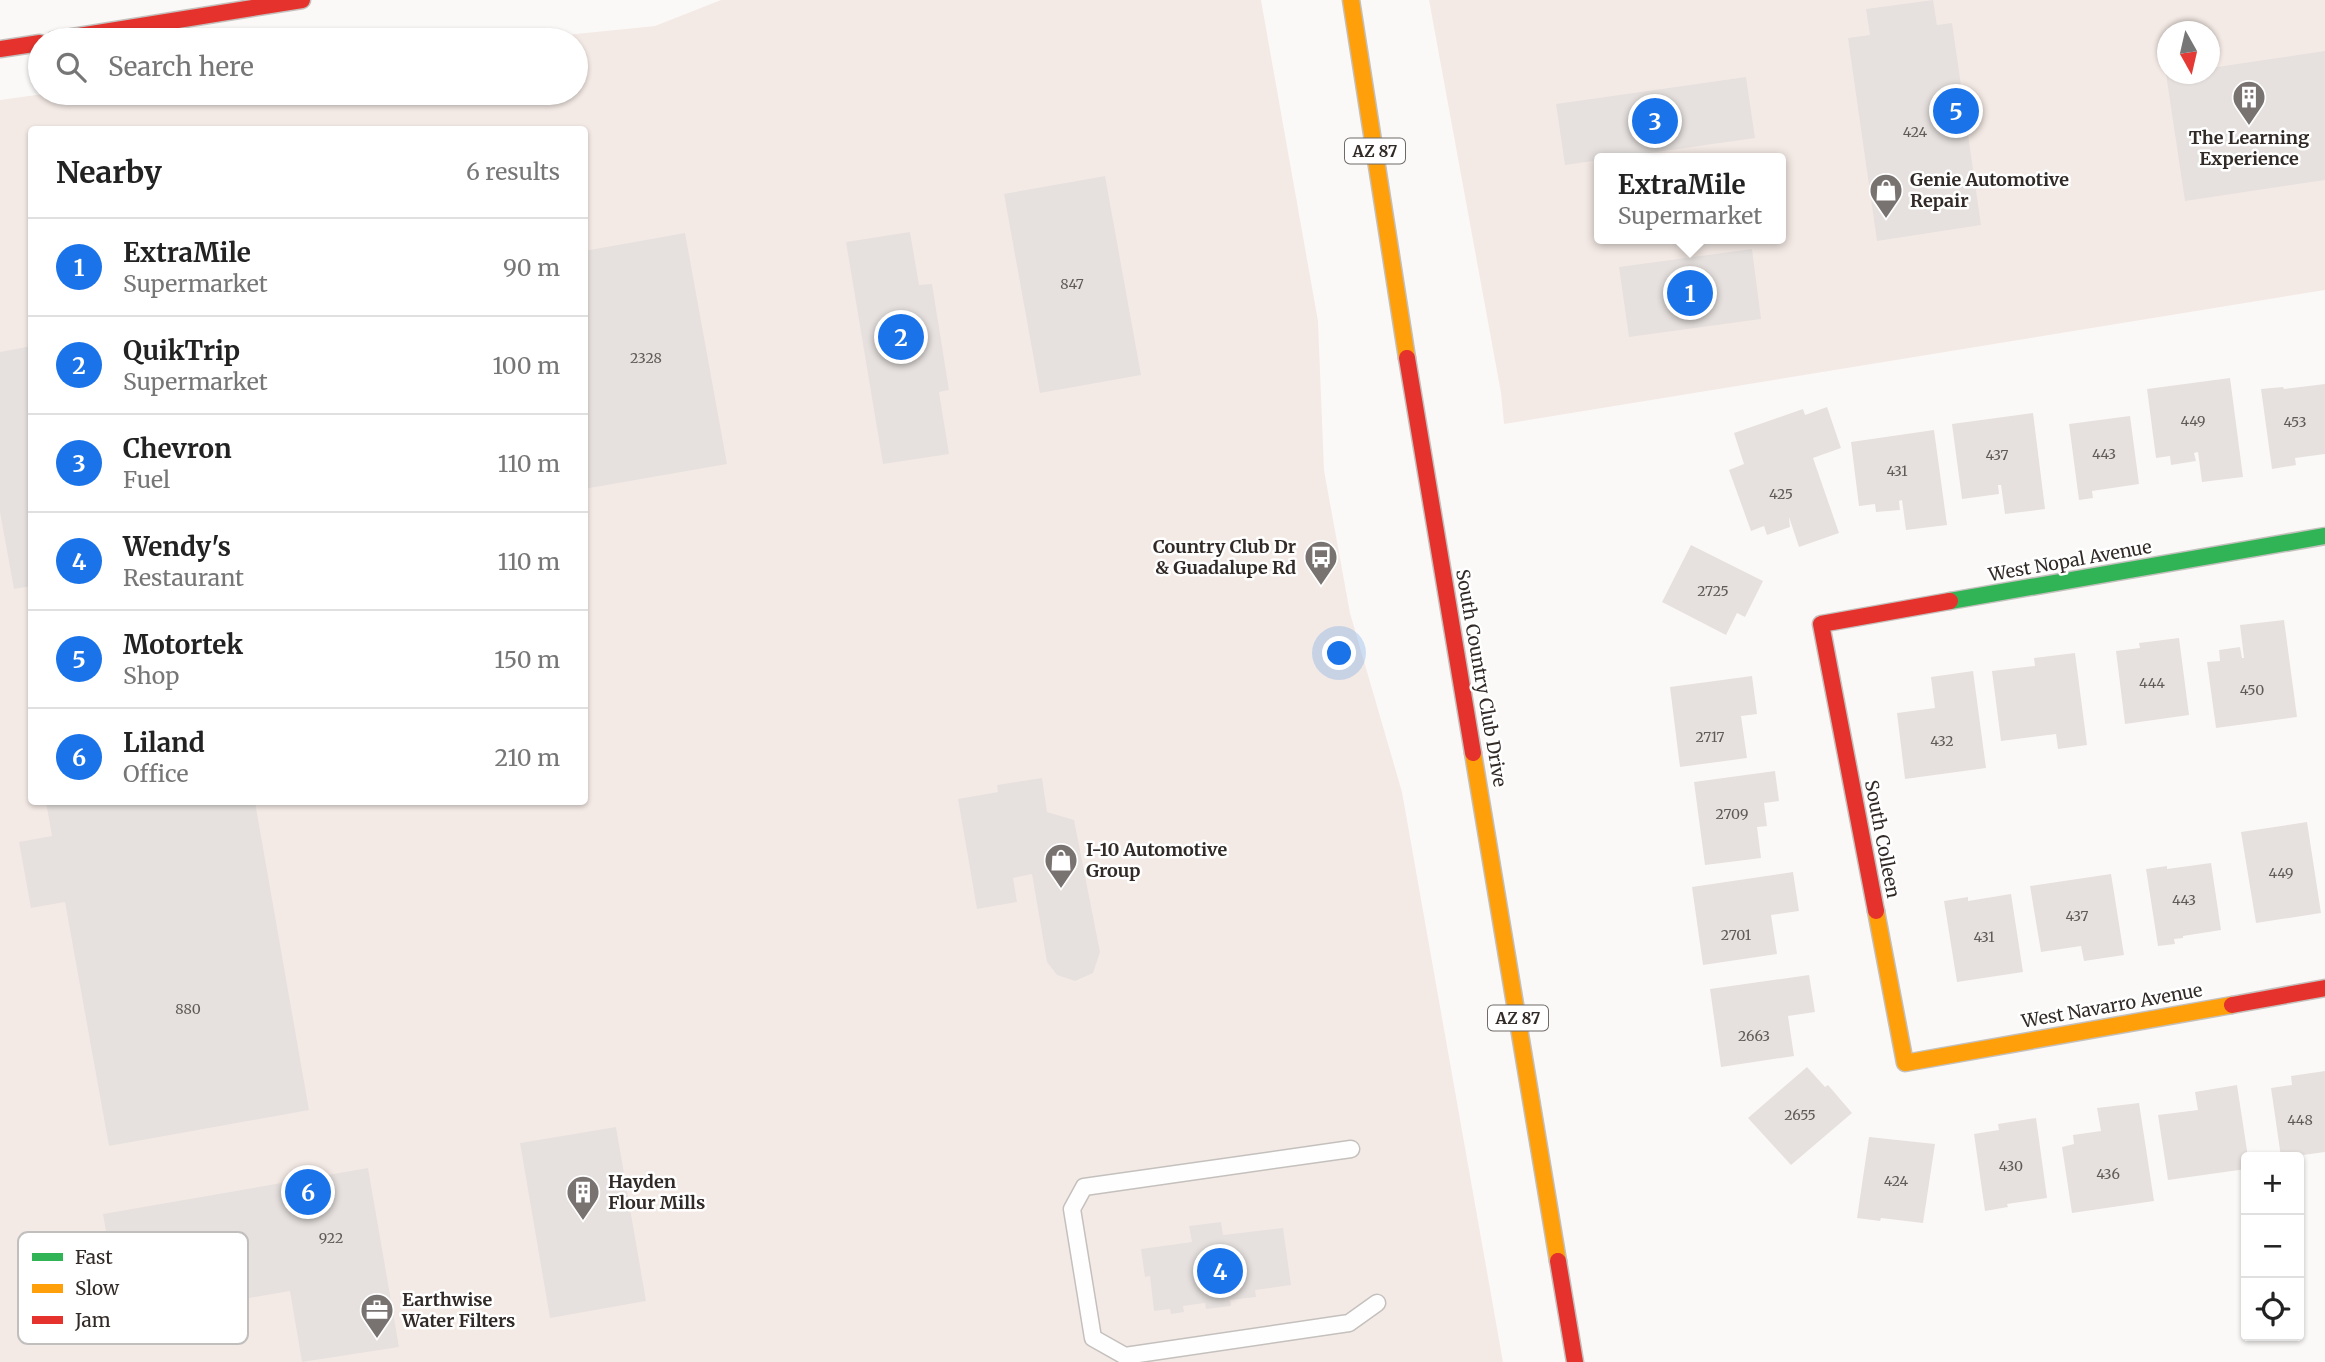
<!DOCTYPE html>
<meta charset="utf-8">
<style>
:root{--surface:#fff;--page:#f2f2f2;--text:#222;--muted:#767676;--line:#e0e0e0;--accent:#1a73e8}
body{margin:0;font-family:Merriweather,serif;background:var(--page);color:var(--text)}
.controls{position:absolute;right:21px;bottom:21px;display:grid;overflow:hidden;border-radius:7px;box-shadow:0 2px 5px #0004}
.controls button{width:63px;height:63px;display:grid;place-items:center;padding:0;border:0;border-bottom:2px solid var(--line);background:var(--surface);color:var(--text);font:35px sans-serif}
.compass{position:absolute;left:2157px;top:21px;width:63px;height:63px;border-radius:50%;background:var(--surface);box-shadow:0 2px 5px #0004;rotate:172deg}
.you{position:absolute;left:1340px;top:654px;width:24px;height:24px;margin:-18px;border:5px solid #fff;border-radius:50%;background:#1a73e8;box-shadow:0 0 0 10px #1a73e833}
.badge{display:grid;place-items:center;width:46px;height:46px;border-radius:50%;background:var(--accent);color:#fff;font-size:23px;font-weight:700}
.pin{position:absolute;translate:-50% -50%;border:4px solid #fff;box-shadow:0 2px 7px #0006}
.popup{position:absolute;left:1594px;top:153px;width:192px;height:91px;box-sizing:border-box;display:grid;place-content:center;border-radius:7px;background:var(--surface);filter:drop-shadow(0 2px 5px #0005);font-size:23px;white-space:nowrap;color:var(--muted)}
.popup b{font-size:26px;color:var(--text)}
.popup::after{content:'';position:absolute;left:50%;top:100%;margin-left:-14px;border:14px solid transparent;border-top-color:var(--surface)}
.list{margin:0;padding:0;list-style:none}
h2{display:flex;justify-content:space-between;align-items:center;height:91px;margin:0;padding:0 28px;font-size:30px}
h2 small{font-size:23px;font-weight:400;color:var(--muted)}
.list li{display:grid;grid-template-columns:46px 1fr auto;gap:21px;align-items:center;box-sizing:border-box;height:98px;padding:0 28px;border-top:2px solid var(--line)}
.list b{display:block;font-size:26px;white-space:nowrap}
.list p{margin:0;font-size:23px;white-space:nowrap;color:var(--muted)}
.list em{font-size:23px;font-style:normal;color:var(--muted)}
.icon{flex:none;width:38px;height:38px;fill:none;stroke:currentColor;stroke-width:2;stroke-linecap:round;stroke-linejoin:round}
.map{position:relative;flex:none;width:2325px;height:1362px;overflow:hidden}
.search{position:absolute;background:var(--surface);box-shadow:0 2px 5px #0004;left:28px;top:28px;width:560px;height:77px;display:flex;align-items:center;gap:18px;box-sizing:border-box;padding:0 24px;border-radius:38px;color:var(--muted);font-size:26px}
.panel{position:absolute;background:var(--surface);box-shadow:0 2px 5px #0004;left:28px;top:126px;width:560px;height:679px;border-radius:7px}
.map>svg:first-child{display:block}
.built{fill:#f4eae5;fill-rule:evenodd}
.building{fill:#e6e1de}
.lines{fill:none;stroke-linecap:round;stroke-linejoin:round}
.lane-casing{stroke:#c4c0bd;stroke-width:19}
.fast-casing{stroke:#c4c0bd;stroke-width:19}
.slow-casing{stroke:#c4c0bd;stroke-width:19}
.jam-casing{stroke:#c4c0bd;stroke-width:19}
.lane{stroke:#fefefe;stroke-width:16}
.fast{stroke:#30b455;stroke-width:16}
.slow{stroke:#ff9f0a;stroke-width:16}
.jam{stroke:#e5322d;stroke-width:16}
.labels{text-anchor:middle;stroke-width:5;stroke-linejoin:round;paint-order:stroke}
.number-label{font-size:14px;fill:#605a57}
.shield{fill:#fff;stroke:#6f6a68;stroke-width:2}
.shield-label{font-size:16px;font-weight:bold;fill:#312a27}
.poi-label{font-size:18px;font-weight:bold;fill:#312a27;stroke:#fff;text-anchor:start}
.street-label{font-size:18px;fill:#312a27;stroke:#fff}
.key{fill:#fff;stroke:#c1bfbe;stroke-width:2}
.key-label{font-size:19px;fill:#312a27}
</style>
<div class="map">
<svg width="2325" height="1362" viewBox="0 0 2325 1362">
<rect width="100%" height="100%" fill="#fbf9f7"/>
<path class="built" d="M721 0H1261L1318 321 1324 470 1350 613 1402 792 1503 1362H0V100L50 93H576V40H407L526 39 655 26ZM32 130H584V802H32Z
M1429 0H2325V290L1504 424 1501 393ZM2168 32H2210V74H2168ZM1599 158H1781V239H1599Z"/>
<path class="building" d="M1933 0 1937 25 1952 23 1981 225 1877 241 1848 38 1870 35 1866 9Z
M2325 51V180L2185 201 2166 74H2210V68Z
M1746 77 1755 138 1565 165 1556 104Z
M1105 176 1141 375 1040 393 1004 194Z
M910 232 919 285 932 284 949 390 939 392 949 454 883 464 846 242Z
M685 233 727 464 584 489V251Z
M1752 249 1761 319 1629 337 1619 267Z
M32 346V586L14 589 0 512V352Z
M2230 378 2243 477 2202 482 2198 452 2194 453 2196 461 2171 465 2170 456 2156 458 2147 389Z
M2325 384V454L2295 458 2296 465 2272 469 2261 389 2283 387 2284 389Z
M1827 407 1841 448 1813 458 1839 533 1799 547 1789 517 1790 527 1767 535 1764 526 1751 531 1729 470 1744 464 1734 433 1803 409 1805 415Z
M2033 413 2045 509 2005 514 2001 485H1998L1999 494 1962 499 1952 424Z
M2130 416 2139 484 2092 491 2093 498 2079 500 2069 424Z
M1934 430 1947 525 1906 530 1902 500 1899 501 1900 510 1876 512 1875 504 1859 506 1851 442Z
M1691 545 1763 581 1745 617 1737 613 1726 635 1662 602Z
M2284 620 2297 717 2216 728 2207 662 2220 661 2219 650 2240 647 2242 658H2244L2240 625Z
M2179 638 2189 715 2125 724 2116 651 2140 648 2139 643Z
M2075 653 2087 745 2058 749 2056 734 2001 741 1992 671 2035 666 2034 658Z
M1973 671 1986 768 1905 779 1897 713 1935 708 1931 677Z
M1752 676 1757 714 1741 716 1747 758 1680 767 1670 687Z
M1775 771 1779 801 1764 803 1767 826 1757 827 1761 858 1705 865 1694 782Z
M1042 778 1047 812 1074 820 1100 952 1093 973 1075 981 1057 975 1047 962 1032 874 1013 878 1017 902 977 909 958 799 998 792 997 785Z
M46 802H255L309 1110 109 1146 65 902 31 908 19 842 52 836Z
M2307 822 2321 913 2256 923 2241 832Z
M2211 863 2221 930 2183 936V938L2174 939 2175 944 2158 946 2146 869 2167 866V869Z
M1793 872 1799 911 1771 915 1777 954 1703 965 1692 887Z
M2111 874 2124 955 2084 961 2081 946 2041 952 2030 886Z
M2011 894 2023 972 1957 982 1944 901 1968 897V901Z
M1809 975 1815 1012 1788 1016 1794 1056 1721 1067 1710 989Z
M1807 1067 1825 1087 1828 1085 1852 1113 1791 1165 1748 1118Z
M2325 1071V1152L2303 1155 2304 1159 2299 1160V1157H2281L2271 1088 2292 1085 2291 1076Z
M2237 1085 2248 1157H2246V1169L2168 1180 2158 1115 2198 1110 2195 1092Z
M2139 1103 2154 1201 2072 1213 2062 1147 2074 1144 2073 1135 2101 1131 2097 1108Z
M2036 1118 2047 1198 2007 1204 2008 1207 1985 1211 1974 1134 1999 1130 1998 1124Z
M616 1127 646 1301 550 1318 520 1143Z
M1869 1137 1935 1144 1923 1223 1881 1218 1880 1221 1857 1218Z
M368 1168 399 1347 302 1362 290 1291 121 1320 103 1214Z
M1221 1222 1223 1235 1283 1228 1291 1285 1255 1290 1256 1297 1230 1300 1231 1306 1206 1309 1205 1303 1183 1306 1184 1312 1171 1314 1170 1309 1154 1311 1150 1276 1145 1277 1141 1249 1192 1242 1189 1226Z"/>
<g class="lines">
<defs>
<path id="lane" d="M1351 1149 1084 1187 1072 1209 1093 1338 1125 1356 1349 1323 1377 1303"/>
<path id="fast" d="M1950 601 2325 536"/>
<path id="slow" d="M1351 0 1407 358
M1473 753 1558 1261
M1876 911 1905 1063 2232 1005"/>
<path id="jam" d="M54 40 302 0
M0 49 40 43
M1407 358 1473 753
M1876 911 1821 624 1950 601
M2232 1005 2325 988
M1558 1261 1575 1362"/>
</defs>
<use href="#lane" class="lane-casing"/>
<use href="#fast" class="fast-casing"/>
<use href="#slow" class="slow-casing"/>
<use href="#jam" class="jam-casing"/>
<use href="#lane" class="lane"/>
<use href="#fast" class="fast"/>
<use href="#slow" class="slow"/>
<use href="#jam" class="jam"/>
</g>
<defs>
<symbol id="building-pin" viewBox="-11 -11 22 30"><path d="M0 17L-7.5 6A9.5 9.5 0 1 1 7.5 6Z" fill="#787270" stroke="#fff"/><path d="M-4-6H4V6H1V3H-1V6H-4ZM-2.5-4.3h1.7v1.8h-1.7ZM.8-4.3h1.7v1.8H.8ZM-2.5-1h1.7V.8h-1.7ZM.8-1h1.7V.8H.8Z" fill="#fff"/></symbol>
<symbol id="shop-pin" viewBox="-11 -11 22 30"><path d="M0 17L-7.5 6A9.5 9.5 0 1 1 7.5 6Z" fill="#787270" stroke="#fff"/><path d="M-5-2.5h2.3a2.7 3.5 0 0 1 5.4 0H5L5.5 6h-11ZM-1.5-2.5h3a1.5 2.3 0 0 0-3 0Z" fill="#fff"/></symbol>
<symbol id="bus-pin" viewBox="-11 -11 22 30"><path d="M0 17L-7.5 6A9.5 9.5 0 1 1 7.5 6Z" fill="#787270" stroke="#fff"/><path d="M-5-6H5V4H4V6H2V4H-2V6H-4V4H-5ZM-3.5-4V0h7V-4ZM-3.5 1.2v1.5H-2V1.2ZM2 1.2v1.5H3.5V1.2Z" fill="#fff"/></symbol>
<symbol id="office-pin" viewBox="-11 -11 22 30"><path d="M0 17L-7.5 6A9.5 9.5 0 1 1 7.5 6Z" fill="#787270" stroke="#fff"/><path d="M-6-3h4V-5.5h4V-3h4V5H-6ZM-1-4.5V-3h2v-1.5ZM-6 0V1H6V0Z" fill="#fff"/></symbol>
</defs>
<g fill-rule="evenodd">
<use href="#building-pin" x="2230" y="78" width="38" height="52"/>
<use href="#shop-pin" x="1867" y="171" width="38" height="52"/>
<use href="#bus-pin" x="1302" y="538" width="38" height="52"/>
<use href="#shop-pin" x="1042" y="841" width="38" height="52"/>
<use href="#building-pin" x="564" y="1173" width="38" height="52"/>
<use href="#office-pin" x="358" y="1291" width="38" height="52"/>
</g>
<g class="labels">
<g class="number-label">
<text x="1915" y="137">424</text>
<text x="1072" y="289">847</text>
<text x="646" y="363">2328</text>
<text x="2193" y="426">449</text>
<text x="2295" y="427">453</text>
<text x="2104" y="459">443</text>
<text x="1997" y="460">437</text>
<text x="1897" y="476">431</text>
<text x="1781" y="499">425</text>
<text x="1713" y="596">2725</text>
<text x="2152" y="688">444</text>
<text x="2252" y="695">450</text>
<text x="1710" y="742">2717</text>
<text x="1942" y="746">432</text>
<text x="1732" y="819">2709</text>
<text x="2281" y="878">449</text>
<text x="2184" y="905">443</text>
<text x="2077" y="921">437</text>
<text x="1736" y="940">2701</text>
<text x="1984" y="942">431</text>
<text x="188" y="1014">880</text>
<text x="1754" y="1041">2663</text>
<text x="1800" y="1120">2655</text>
<text x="2300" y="1125">448</text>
<text x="2011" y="1171">430</text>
<text x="2108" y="1179">436</text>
<text x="1896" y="1186">424</text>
<text x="331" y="1243">922</text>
</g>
<g class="shield">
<rect x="1345" y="138.5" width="60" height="25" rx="5"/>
<rect x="1488" y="1005.5" width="60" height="25" rx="5"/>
</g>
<g class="shield-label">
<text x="1375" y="157">AZ 87</text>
<text x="1518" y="1024">AZ 87</text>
</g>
<g class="poi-label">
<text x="2249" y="144" text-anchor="middle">The Learning<tspan x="2249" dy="21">Experience</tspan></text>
<text x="1910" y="186">Genie Automotive<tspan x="1910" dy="21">Repair</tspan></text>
<text x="1296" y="553" text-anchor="end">Country Club Dr<tspan x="1296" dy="21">&amp; Guadalupe Rd</tspan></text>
<text x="1086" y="856">I-10 Automotive<tspan x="1086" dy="21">Group</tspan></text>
<text x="608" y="1188">Hayden<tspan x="608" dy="21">Flour Mills</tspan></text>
<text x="402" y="1306">Earthwise<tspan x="402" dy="21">Water Filters</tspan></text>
</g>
<g class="street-label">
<text transform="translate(2070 561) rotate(-10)" y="6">West Nopal Avenue</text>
<text transform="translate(1481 678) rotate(80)" y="6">South Country Club Drive</text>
<text transform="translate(1882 839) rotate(79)" y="6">South Colleen</text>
<text transform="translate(2112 1006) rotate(-10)" y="6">West Navarro Avenue</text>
</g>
</g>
<rect x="18" y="1232" width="230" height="112" rx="10" class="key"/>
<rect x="32" y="1253" width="31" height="8" fill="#30b455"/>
<rect x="32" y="1284" width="31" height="9" fill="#ff9f0a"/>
<rect x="32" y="1316" width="31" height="8" fill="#e5322d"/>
<g class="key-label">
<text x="75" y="1264">Fast</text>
<text x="75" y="1295">Slow</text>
<text x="75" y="1327">Jam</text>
</g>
</svg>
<div class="controls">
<button>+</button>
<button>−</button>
<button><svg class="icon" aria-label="locate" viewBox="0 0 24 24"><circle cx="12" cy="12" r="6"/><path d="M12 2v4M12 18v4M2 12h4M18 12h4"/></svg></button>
</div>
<svg class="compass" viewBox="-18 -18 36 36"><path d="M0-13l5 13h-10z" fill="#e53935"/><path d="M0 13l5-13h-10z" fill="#767676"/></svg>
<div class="you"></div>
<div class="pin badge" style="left:1690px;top:293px">1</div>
<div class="popup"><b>ExtraMile</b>Supermarket</div>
<div class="pin badge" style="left:901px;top:337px">2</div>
<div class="pin badge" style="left:1655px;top:121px">3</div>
<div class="pin badge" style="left:1220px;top:1271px">4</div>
<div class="pin badge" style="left:1956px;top:111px">5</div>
<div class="pin badge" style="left:308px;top:1192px">6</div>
<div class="search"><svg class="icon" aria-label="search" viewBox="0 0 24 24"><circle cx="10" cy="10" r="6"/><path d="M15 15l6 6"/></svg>Search here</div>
<section class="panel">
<h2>Nearby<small>6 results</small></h2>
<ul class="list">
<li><span class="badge">1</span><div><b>ExtraMile</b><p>Supermarket</p></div><em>90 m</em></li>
<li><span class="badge">2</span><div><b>QuikTrip</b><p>Supermarket</p></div><em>100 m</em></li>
<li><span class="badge">3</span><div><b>Chevron</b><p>Fuel</p></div><em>110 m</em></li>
<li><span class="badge">4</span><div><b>Wendy's</b><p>Restaurant</p></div><em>110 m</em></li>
<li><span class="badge">5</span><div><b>Motortek</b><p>Shop</p></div><em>150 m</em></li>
<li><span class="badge">6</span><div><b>Liland</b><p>Office</p></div><em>210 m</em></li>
</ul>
</section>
</div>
